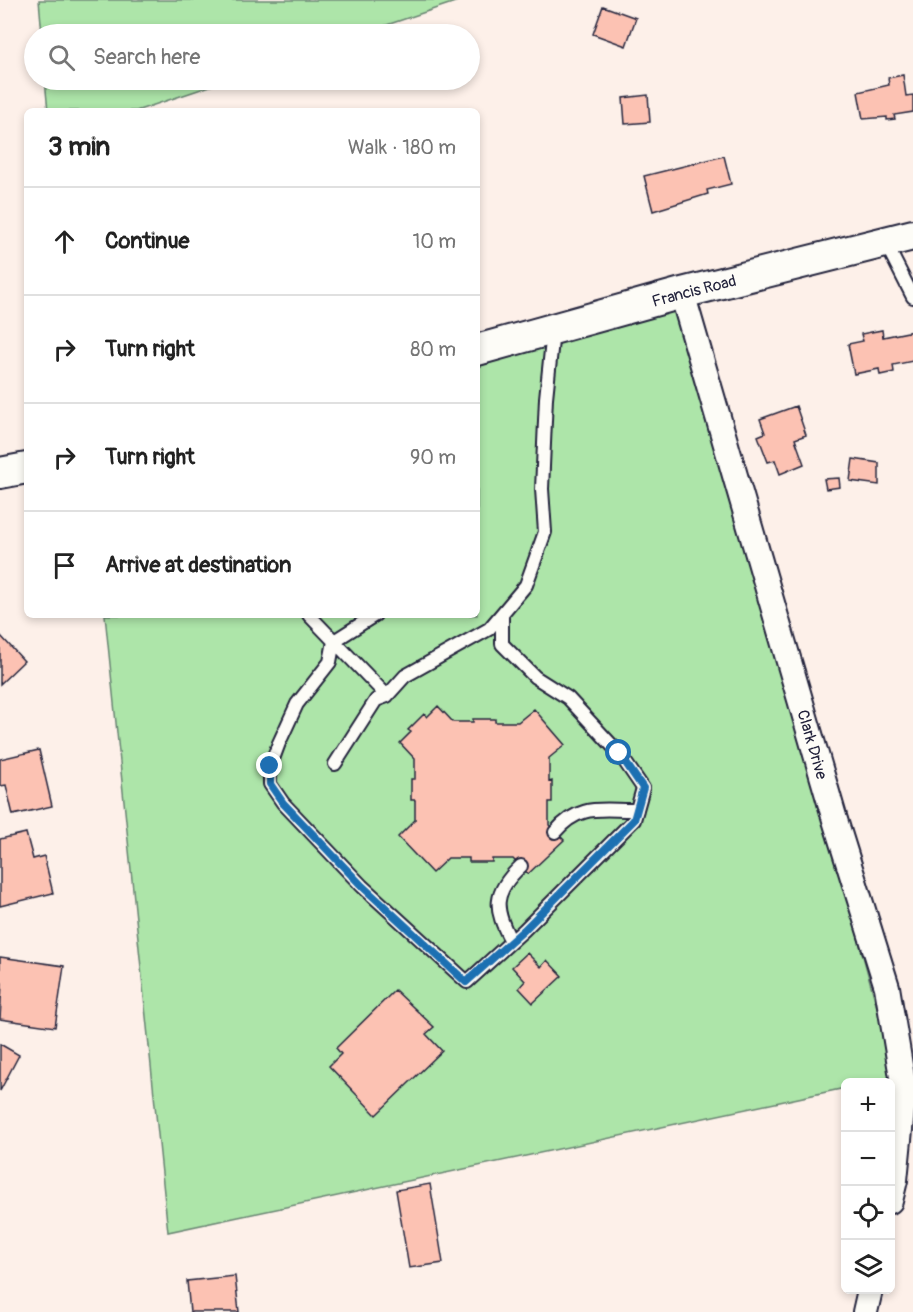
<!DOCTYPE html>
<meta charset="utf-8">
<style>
:root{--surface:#fff;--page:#f2f2f2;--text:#222;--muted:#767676;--line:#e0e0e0}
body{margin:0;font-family:Pangolin,sans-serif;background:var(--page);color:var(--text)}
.controls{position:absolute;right:18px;bottom:18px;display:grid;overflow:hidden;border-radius:9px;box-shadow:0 3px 9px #0003}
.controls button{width:54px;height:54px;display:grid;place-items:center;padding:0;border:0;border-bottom:2px solid var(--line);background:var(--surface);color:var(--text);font:30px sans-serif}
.stop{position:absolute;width:18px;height:18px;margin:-14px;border:4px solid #1f6fb2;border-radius:50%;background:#fff}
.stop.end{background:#1f6fb2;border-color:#fff;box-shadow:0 2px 6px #0008}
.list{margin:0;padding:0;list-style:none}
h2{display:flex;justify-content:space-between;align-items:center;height:78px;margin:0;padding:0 24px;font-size:26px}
h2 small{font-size:20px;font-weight:400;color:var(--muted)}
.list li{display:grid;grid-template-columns:39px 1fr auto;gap:18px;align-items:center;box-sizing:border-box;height:108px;padding:0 24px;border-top:2px solid var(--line)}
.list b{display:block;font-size:22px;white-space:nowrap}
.list em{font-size:20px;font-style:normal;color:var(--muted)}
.icon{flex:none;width:33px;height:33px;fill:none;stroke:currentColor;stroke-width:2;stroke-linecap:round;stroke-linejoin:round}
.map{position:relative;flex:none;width:913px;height:1312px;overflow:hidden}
.search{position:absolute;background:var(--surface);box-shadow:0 3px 9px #0003;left:24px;top:24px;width:456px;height:66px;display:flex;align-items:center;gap:15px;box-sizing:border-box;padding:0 21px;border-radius:33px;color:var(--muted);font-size:22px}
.panel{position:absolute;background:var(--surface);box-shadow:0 3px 9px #0003;left:24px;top:108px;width:456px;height:510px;border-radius:9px}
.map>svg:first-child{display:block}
.green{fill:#ade5a9;stroke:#688472;stroke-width:1.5}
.building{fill:#fcc2b3;stroke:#22223b;stroke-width:1.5}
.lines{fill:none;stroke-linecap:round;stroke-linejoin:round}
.service-casing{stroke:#22223b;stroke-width:16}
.minor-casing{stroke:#22223b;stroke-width:28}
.tertiary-casing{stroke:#22223b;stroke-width:34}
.service{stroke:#fdfcf7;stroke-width:12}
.minor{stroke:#fdfcf7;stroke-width:24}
.tertiary{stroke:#fdfcf7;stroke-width:30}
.route{stroke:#1f6fb2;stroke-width:8}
.labels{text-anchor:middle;stroke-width:5;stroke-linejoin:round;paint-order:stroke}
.street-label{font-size:16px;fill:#22223b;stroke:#fdfcf7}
</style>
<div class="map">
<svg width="913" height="1312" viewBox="0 0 913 1312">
<rect width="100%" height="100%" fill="#fdf0e9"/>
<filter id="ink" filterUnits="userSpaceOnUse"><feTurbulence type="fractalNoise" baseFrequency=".0167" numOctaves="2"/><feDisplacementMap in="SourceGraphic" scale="12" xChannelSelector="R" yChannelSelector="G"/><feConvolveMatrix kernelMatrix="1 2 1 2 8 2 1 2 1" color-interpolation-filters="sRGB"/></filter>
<g filter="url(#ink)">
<path class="green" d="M39 0H461L360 34H42Z
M45 80H228L136 111H48Z
M682 293 896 1077 871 1082H846L845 1088 168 1232 105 615H477V350Z"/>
<path class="building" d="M603 6 636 18 626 46 593 34Z
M903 75 906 96 913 95V112L894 115 895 119 887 120V117L863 119 858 92 889 85 888 78Z
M648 95 650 122 625 124 623 98Z
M724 156 731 184 707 190 708 194 653 211 644 176Z
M882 330 883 337 913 331V361L893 365 894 372 880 375 879 369 854 374 848 344 863 341 861 334Z
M796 406 806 435 795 439 804 464 780 474 775 460 768 462 758 436 765 433 760 419Z
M853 459 879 463V485L850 481Z
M839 478 840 487 826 489 824 479Z
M0 635 24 661 0 684Z
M438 706 453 722H473V719H495V722H518L534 709 565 745 549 758V782L552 781V802H549V825L564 840 528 874 513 859H492V862H469V858H448L432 873 398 837 415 820V800H411V779H415V759L400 743 411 732 408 730 424 714 427 717Z
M39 750 52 806 13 815 6 785 0 786V759Z
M26 833 33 859 44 856 53 893 0 906V839Z
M527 953 541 967 547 960 562 976 533 1003 519 988 525 981 512 967Z
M0 957 64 966 55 1027 0 1019 2 983 0 982Z
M395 990 434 1027 426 1034 442 1051 376 1115 329 1066 341 1054 336 1048Z
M0 1044 19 1055 0 1091Z
M430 1184 443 1263 409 1268 396 1190Z
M235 1276 239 1312H190L187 1281Z"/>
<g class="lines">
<defs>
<path id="service" d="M885 242 913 297
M309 615 387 696 405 676 489 629 526 585 545 532 542 489 546 398 553 331
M375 615 334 641 330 662 297 704 279 743 270 767V784L283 803 362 886 467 982 524 930 634 820 643 788 619 753 568 698 535 677 502 644V614
M335 764 376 700 387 696
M555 832C580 802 603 811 637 810
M511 941C494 909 492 893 521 866"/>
<g id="minor">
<path id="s1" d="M682 293 835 820 887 987 904 1089 895 1180 890 1201"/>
<path d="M865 1312 870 1290"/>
</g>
<g id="tertiary">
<path id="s2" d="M477 350 682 293 913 235"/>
<path d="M0 473 27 468"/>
</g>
</defs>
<use href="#service" class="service-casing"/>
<use href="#minor" class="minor-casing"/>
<use href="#tertiary" class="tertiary-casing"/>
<use href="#service" class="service"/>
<use href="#minor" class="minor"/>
<use href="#tertiary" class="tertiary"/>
</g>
</g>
<g class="lines" filter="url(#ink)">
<path class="route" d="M270 766V784L283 803 362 886 466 982 524 930 634 820 643 788 619 753"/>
</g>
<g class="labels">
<g class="street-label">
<text dy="6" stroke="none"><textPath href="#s2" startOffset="225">Francis Road</textPath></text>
<text dy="6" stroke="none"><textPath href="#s1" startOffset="470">Clark Drive</textPath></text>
</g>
</g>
</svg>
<div class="controls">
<button>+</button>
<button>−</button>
<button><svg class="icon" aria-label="locate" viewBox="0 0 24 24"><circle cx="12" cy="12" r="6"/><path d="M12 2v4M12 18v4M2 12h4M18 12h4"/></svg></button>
<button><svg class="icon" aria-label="layers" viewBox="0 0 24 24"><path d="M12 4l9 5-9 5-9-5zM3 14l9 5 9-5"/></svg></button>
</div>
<div class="stop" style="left:619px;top:753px"></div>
<div class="stop end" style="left:270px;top:766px"></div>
<div class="search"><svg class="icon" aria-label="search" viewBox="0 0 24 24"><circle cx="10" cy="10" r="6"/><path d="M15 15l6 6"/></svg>Search here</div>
<section class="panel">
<h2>3 min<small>Walk · 180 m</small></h2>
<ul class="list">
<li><svg class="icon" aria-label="ahead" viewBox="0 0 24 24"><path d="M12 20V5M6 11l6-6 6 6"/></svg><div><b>Continue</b></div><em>10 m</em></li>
<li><svg class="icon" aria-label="right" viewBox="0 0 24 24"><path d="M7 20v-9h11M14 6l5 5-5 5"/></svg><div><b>Turn right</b></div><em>80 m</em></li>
<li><svg class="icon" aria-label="right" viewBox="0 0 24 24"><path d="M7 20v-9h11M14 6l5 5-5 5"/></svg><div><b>Turn right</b></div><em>90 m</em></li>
<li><svg class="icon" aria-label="arrive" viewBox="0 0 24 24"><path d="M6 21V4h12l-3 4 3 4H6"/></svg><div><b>Arrive at destination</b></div></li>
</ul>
</section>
</div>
